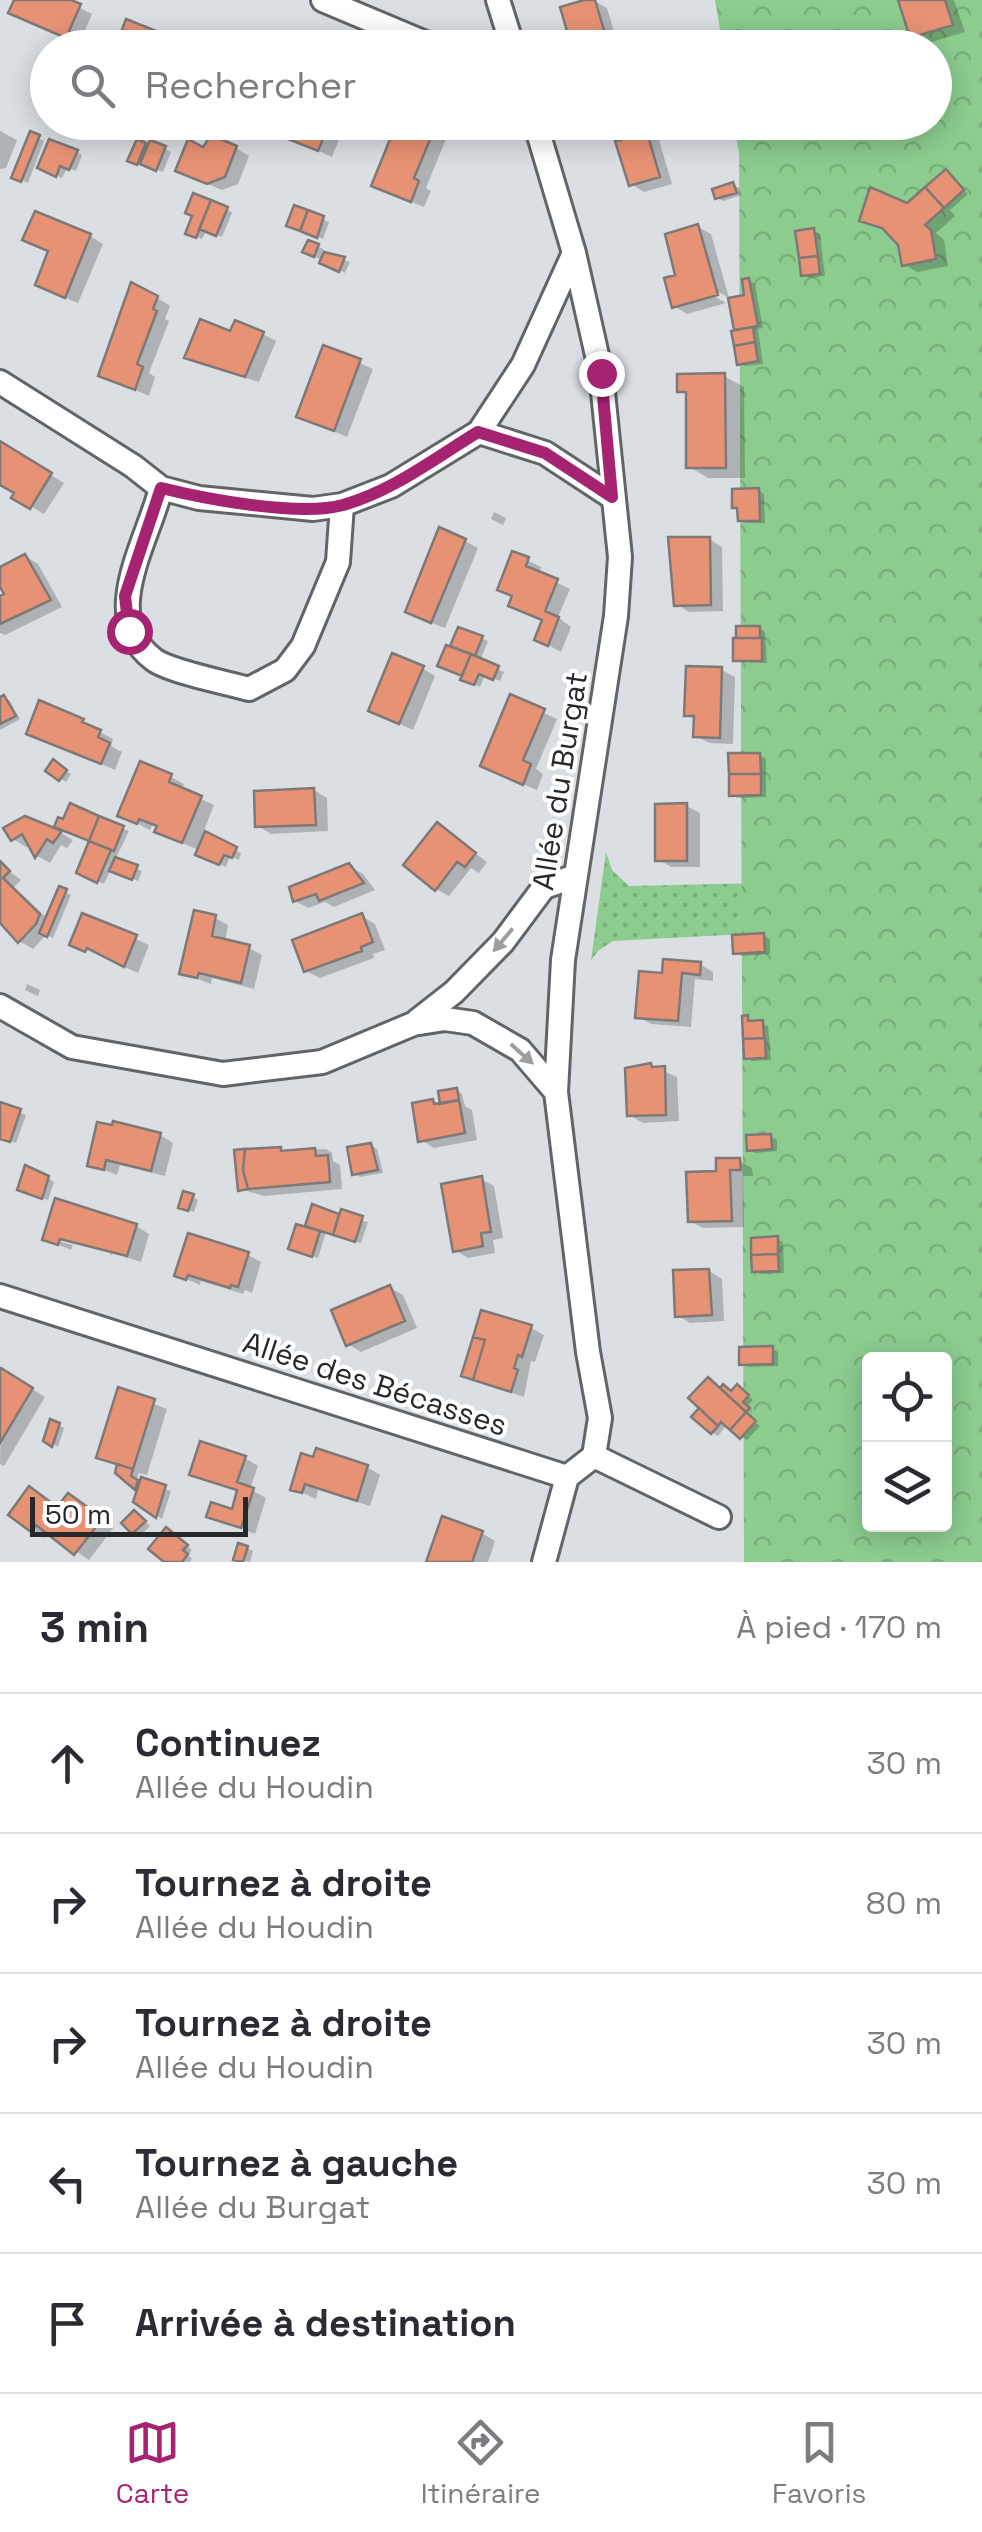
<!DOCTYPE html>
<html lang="fr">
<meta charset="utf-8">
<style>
:root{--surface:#fff;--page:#f2f2f3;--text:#2b2b33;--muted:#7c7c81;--line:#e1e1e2;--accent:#a52371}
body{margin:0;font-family:"Space Grotesk",sans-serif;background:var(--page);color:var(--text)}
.controls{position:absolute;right:30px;bottom:30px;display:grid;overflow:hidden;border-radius:10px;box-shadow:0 5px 25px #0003}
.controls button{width:90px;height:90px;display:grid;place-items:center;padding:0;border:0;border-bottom:2px solid var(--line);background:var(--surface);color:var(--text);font:50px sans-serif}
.scale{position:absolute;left:30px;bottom:25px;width:218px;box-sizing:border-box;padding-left:10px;border:5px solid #262829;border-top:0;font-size:28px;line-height:35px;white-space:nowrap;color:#262829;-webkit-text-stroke:8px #fff;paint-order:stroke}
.stop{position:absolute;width:30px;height:30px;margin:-22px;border:8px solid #a52371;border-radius:50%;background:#fff}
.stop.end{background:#a52371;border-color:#fff;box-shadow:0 2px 10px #0008}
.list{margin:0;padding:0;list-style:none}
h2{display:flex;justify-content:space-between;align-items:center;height:130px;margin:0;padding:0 40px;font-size:42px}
h2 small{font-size:32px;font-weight:400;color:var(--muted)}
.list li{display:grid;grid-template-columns:65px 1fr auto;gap:30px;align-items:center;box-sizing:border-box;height:140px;padding:0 40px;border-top:2px solid var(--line)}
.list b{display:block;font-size:38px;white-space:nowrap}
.list p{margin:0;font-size:32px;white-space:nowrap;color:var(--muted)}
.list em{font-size:32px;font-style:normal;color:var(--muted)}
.icon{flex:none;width:55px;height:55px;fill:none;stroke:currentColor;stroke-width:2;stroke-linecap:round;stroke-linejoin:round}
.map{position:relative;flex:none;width:982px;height:1562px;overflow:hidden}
.search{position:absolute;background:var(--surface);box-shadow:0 5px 25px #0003;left:30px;right:30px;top:30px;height:110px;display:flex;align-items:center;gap:25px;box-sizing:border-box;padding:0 35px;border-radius:55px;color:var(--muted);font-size:38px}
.sheet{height:830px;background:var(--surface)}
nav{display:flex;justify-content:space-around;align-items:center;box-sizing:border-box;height:140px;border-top:2px solid var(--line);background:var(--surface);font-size:28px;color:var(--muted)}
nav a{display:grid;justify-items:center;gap:5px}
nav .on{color:var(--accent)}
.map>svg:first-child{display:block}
.grass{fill:url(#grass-dots)}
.forest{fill:url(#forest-crowns);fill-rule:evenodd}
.shadow{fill:#0003}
.building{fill:#e89275;stroke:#7e7977;stroke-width:2.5}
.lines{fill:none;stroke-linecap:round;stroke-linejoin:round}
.street-casing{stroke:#616568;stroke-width:28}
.street{stroke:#fff;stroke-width:22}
.oneway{fill:#9d9e9f}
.route{stroke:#a52371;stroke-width:12}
.labels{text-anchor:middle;stroke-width:8;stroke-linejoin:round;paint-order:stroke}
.street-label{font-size:30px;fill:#262829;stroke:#fff}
</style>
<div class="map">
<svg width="982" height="1562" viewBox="0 0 982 1562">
<defs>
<pattern id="grass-dots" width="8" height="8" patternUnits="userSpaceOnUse" patternTransform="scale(2.5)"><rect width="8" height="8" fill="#8ccc8f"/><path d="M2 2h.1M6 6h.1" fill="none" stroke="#79af7b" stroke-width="1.8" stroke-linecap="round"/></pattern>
<pattern id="forest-crowns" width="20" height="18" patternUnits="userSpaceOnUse" patternTransform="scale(2.5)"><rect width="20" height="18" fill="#8ccc8f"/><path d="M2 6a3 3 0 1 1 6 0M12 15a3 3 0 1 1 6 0" fill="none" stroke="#79af7b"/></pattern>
</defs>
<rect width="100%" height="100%" fill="#dbdfe3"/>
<path class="grass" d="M606 852 612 870 629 886 764 883V933L613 941 599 950 591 960Z"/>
<path class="forest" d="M715 0H982V1562H744L739 153 734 123 934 122V48L723 47ZM870 1360H944V1524H870Z"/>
<path class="shadow" d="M17 0H64L92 14 80 43 24 20Z
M593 0 607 8 619 48H575Z
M900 0H954L965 32 925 44 912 37Z
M160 35 173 42 171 48H117Z
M231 122H254L251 131Z
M292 122H346L332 157 286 136Z
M400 122H424L448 134 426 188 431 191 424 207 387 192Z
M643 122 656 130 672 184 644 192 631 184Z
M0 131 17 140 6 168 0 169Z
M31 134 44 141 28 183 14 177Z
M138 142 149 148 151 143 171 152 163 172 136 163Z
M236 148 249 156 238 184 222 190 191 177 204 150Z
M77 152 82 155 76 171 67 168 62 178 45 171Z
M946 172 968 194 950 210 955 216 936 233 944 240 948 266 917 272 904 264 901 244 888 231 862 220 907 206Z
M733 185 739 188 742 195 723 201 717 198Z
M295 208 329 222 323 239 295 228Z
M227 209 232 213 222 237 206 231 202 239 194 236 195 216Z
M698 227 711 234 729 298 708 286 706 291 726 303 687 314 674 306 678 276Z
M814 231 820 234 825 276 809 278 803 275Z
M90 236 103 244 78 303 51 292Z
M318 246 324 250 322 254 350 262 345 273 305 251Z
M749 280 755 284 763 328 758 329 763 364 745 366 739 363 731 300 747 297Z
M145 290 170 306 165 319 169 321 149 373 155 377 149 396 101 375Z
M231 334H263L276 341 259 382 200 364 187 357Z
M325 348 373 369 347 437 299 416Z
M724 376 744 387 745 478H708L688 466V395L680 391Z
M0 444 64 483 44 514 15 497 18 492 0 482Z
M759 491 764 494 765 523H746L740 520Z
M494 512 506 518 503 525 491 519Z
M709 539 722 547 723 611 689 612 676 604Z
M465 541 478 548 445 628 421 619Z
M514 554 541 567 539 574 570 589 558 617 571 627 561 652 537 639 544 620 514 597Z
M25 556 38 564 62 607 5 635 0 633V599L7 595 0 582V570Z
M759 628 765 632 767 663 741 662 736 659Z
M460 630 488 641 480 661 504 672 500 681 485 675 480 687 469 682 452 649Z
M422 668 435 676 413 730 384 717Z
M722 670 735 677 733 744 709 743 696 736 697 720 687 714Z
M4 698 10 701 20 719 0 730V700Z
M512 698 557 719 536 769 543 774 537 790 496 773Z
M100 732 113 739 111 746 122 752 115 770 29 733Z
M760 755 766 759V797L737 798 732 794Z
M54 763 71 774 66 782 48 771Z
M141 764 171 777 184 784 182 790 214 805 203 833 241 853 239 860 230 856 226 867 204 857 199 850 170 838 159 827 153 824 150 830 120 815Z
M314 790 327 798 328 831 271 834 258 826Z
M687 806 700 813V867H671L658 859Z
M71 807 129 831 115 860 142 871 138 881 111 869 104 884 79 872 91 841 64 823Z
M25 818 61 833 73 840 67 848 61 845 50 863 37 856 30 844 26 847 13 839Z
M438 825 487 862 479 873 471 868 449 896 436 889Z
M0 864 21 880 14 887 48 919 60 889 71 895 53 938 46 935 33 949 19 941 0 921Z
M349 866 363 874 375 890 334 907 325 902 308 908 295 901Z
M84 916 149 945 138 973 73 944Z
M362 916 375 924 385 950 373 954 374 958 320 978 306 971Z
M215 918 228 925 225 942 249 948 262 955 254 989 212 978 211 984 182 973Z
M764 936 770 939V954L742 956 736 953Z
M700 964 713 972V981L695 979 691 1027 651 1024 637 1016 664 975Z
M27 984 40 990 38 996 25 990Z
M745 1018 768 1026 771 1060 752 1061 747 1058Z
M651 1065 677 1077 679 1121 643 1123 629 1115Z
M457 1090 462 1094 465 1106 472 1110 477 1140 434 1148 421 1140 433 1102 443 1108Z
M0 1105 26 1115 16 1143 0 1138Z
M114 1128 160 1135 173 1143 165 1176 120 1165 117 1175 90 1164Z
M771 1136 777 1140V1151L755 1153 749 1149Z
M371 1145 377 1149 383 1173 360 1177 354 1173Z
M326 1149 332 1153 333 1161 340 1165 342 1189 264 1196 240 1189 237 1153Z
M739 1161 752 1168 753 1176H743L744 1227 703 1228 690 1221 719 1173Z
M48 1178 54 1182 48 1200 26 1193Z
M481 1179 494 1186 503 1238 493 1240 495 1253 468 1258 455 1250Z
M193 1197 198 1200 194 1212 187 1210Z
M56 1201 136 1226 149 1234 141 1262 113 1253 110 1256 111 1252 57 1235V1241L73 1245 71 1250 44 1239Z
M314 1208 368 1222 361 1243 326 1232 318 1258 297 1251Z
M777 1239 783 1242 784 1273 760 1274 754 1270Z
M248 1255 261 1262 252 1293 245 1290 243 1294 201 1281 200 1285 177 1275Z
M709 1271 722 1279 724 1321 690 1323 677 1315Z
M390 1288 403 1295 417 1328 361 1352 348 1344Z
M531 1328 544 1335 535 1362 531 1361 524 1397 481 1382Z
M772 1348 778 1352V1366L748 1367 742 1363Z
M2 1371 45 1397 4 1466 0 1464Z
M708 1380 732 1393 743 1391 753 1400 747 1406 753 1413 737 1404 734 1408 760 1426 747 1440 725 1427 718 1436 712 1432 702 1408Z
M119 1390 167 1409 147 1475 139 1473 136 1481 171 1491 162 1519 136 1501 139 1491 118 1472 119 1466 98 1457Z
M59 1425 64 1428 58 1447 46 1439Z
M303 1456 367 1467 380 1475 370 1506 318 1490 316 1499 293 1488Z
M245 1458 258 1466 250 1489 266 1498 255 1534 209 1515 233 1512 239 1492 192 1474Z
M82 1504 114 1527 89 1560 49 1532 45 1538 11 1514Z
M140 1516 150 1526 140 1536 124 1523Z
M172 1533 192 1550 188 1555 192 1559 190 1562H168Z
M482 1533 495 1541 488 1562H428Z
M247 1548 253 1551 250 1562 236 1559Z"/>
<path class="building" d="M14 0H71L81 4 66 38 8 13Z
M584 0H595L609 47 572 48 560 7Z
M898 0H945L953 25 910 38Z
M126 19 161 33 155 48H115Z
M289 122H330L318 151 283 137Z
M397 122 436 125 414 178 419 181 411 202 371 186Z
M633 122H644L660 177 629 186 615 141 621 140 617 127Z
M30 131 40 135 21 182 11 178Z
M211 135 237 146 225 177 207 184 175 171 188 139 203 147Z
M49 139 78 150 69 170 60 166 56 177 37 168Z
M137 139 146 143 137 165 127 161Z
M150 140 166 146 156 171 140 164Z
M946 169 964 190 944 208 925 187Z
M733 182 737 193 715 199 712 189Z
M870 187 907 203 925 187 944 208 925 225 931 230 936 259 902 266 898 245 882 228 859 221Z
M193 193 211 200 196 238 185 234 192 216 185 213Z
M211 200 228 207 216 236 199 229Z
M294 205 308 210 300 231 286 226Z
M308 210 324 216 317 238 300 231Z
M35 211 91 234 65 298 35 285 48 251 22 240Z
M698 224 718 295 672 308 664 278 675 275 665 234Z
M814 228 818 256 799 258 795 231Z
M308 240 319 244 314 257 302 252Z
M324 252 345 257 339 272 319 263Z
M818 256 820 274 801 276 799 258Z
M749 278 758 326 734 330 728 298 744 295 742 279Z
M131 282 158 296 153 309 157 311 137 364 143 367 135 390 98 376Z
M200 319 230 331 235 320 264 332 245 377 184 358Z
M753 327 755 342 734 346 731 331Z
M755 342 758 361 737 365 734 346Z
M323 345 361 359 334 431 296 417Z
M725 373 726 468H686V392H677V374Z
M0 441 52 473 30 509 11 498 14 493 0 485Z
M759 488 760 521H738L737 508H732V489Z
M439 527 466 539 431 623 405 612Z
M668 537H710L711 605 674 606Z
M512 551 529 557 526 566 558 579 545 611 559 617 548 646 534 640 542 620 508 606 512 596 497 590Z
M25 554 51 600 0 624V596L4 594 0 587V567Z
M736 626H760V638H736Z
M458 627 483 636 475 656 450 646Z
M733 638H762V661H733Z
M446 645 471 654 462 676 437 666Z
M392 653 424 666 399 724 368 711Z
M471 654 499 666 493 680 479 674 474 685 460 680Z
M686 666 722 667 720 738 693 737 694 716H684Z
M510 694 545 709 523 760 531 764 523 785 480 766Z
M4 695 16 716 0 724V697Z
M39 700 84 719 82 722 101 730 98 737 110 743 101 764 26 734Z
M728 753H760L761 774H729Z
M53 759 67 770 59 781 45 771Z
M140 761 172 774 169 782 202 796 182 843 154 832 157 826 139 819 137 824 117 816Z
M729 774H761V795L729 796Z
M314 788 316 825 255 827 254 791Z
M70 803 99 816 89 841 54 827 58 817 63 819Z
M687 803V861H655V804Z
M25 816 62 831 53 843 47 839 35 858 22 834 11 841 3 828Z
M99 816 124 826 114 851 89 841Z
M437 822 476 853 465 867 457 862 435 891 403 865Z
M205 831 237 847 232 858 224 855 219 865 195 855Z
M89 841 111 850 97 883 76 873Z
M115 857 138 865 132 880 109 871Z
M0 861 10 871 3 878 40 914 36 924 18 943 0 923Z
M349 863 364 883 319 901 316 894 293 902 289 887Z
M59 886 67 889 47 937 39 933Z
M194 910 216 915 212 936 250 945 241 983 199 973 197 978 179 974Z
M82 913 137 935 124 967 87 948 85 952 69 945Z
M362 913 373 942 361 947 362 951 304 972 292 940Z
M764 933 765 952 733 954 732 935Z
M663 959 701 962 700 975 682 973 678 1021 635 1018 639 971 662 973Z
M748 1015V1021L763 1020 764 1038 743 1039 742 1016Z
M765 1038 766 1058 744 1059 743 1039Z
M651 1063 652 1067 665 1066 666 1115 627 1116 625 1068Z
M457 1088 459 1100 440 1104 438 1091Z
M433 1099 434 1104 459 1100 465 1133 418 1142 412 1103Z
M0 1102 21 1109 10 1142 0 1139Z
M113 1121 161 1133 151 1171 106 1160 104 1170 87 1166 97 1122 112 1125Z
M771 1134 772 1149 747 1151 746 1135Z
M371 1143 378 1170 352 1175 347 1147Z
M281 1147V1151L315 1148 316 1156 328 1155 330 1182 248 1189 243 1170 245 1149Z
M245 1149 243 1170 248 1189 238 1191 234 1150Z
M716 1158H740L741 1170H730L732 1221 688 1222 686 1172 716 1171Z
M25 1165 49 1176 42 1199 17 1190Z
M482 1176 491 1232 481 1233 483 1246 453 1252 441 1184Z
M183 1191 194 1194 188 1211 178 1208Z
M55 1198 137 1224 127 1256 60 1239 58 1245 42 1240Z
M312 1204 339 1214 333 1235 305 1226Z
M341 1209 363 1216 355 1242 333 1235Z
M296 1224 320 1231 312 1257 288 1249Z
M188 1233 249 1252 238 1287 231 1285 230 1288 188 1275 186 1280 174 1276Z
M778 1236V1254L751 1255V1238Z
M778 1254 779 1271 752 1272 751 1255Z
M709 1269 712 1315 675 1317 673 1270Z
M390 1285 405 1321 346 1346 331 1310Z
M481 1310 532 1325 522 1357 518 1355 514 1368 518 1370 511 1392 473 1380 485 1340 473 1337Z
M473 1337 485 1340 473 1380 461 1376Z
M773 1346V1364L739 1365V1347Z
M1 1368 33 1388 0 1443V1369Z
M708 1377 746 1412 730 1430 721 1422 718 1426 688 1398Z
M723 1384 731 1391 737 1384 749 1395 743 1402 750 1408 746 1412 720 1388Z
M118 1387 155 1399 133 1469 96 1458Z
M699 1408 718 1426 711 1434 691 1417Z
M746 1412 756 1421 740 1439 730 1430Z
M50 1419 60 1423 52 1447 43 1441Z
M200 1441 246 1456 237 1482 254 1488 241 1528 206 1517 211 1502 232 1509 237 1490 189 1475Z
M316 1448 368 1465 357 1501 305 1484 302 1493 290 1490 301 1453 313 1457Z
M117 1464 133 1469 131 1476 138 1480 135 1490 115 1473Z
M141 1477 166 1485 156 1518 133 1502Z
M29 1486 57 1507 68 1493 103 1518 74 1555 36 1525 31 1532 8 1515Z
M134 1510 146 1521 132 1534 121 1523Z
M442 1516 483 1531 472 1562H426Z
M166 1527 188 1545 183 1550 188 1554 182 1562H164L148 1549Z
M238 1543 248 1546 243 1562 233 1560Z"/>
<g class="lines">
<defs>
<path id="street" d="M323 0 437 48
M498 0 513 48
M535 122 574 253 601 373 620 557 616 616 563 960 556 1092 588 1352 600 1418 594 1456
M0 382 133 466 161 488 199 498 313 509 342 505 391 486 479 432 523 365 574 253
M479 432 545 453 612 497
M161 488C148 541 98 617 153 659 167 671 228 683 249 689L285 670 303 646 338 562 342 505
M0 1006 72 1047 223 1074 322 1062 413 1024 445 1019 473 1023 520 1050 556 1092
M417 1021 454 992 503 942 544 887 573 877
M0 1296 567 1477 594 1456
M594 1456 719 1517
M544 1562 567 1477"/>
</defs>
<use href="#street" class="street-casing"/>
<use href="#street" class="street"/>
</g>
<defs><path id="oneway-solid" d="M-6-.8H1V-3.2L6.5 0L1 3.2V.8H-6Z" transform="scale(2.5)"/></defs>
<g class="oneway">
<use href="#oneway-solid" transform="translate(503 940) rotate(130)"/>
<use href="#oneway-solid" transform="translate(522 1054) rotate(42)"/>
</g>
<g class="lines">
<path class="route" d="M129 631 125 596 161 488C206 499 300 517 343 505 393 491 435 458 478 432L545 453 612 497 601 373"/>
</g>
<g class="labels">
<g class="street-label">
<text transform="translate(560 781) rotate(-81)" y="10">Allée du Burgat</text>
<text transform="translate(375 1384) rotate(18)" y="10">Allée des Bécasses</text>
</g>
</g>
</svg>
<div class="controls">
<button><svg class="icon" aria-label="locate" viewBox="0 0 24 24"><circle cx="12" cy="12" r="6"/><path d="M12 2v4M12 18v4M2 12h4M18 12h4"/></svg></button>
<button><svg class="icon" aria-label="layers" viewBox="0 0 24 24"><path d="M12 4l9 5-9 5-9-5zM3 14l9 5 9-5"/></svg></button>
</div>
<div class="scale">50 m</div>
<div class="stop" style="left:129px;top:631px"></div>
<div class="stop end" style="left:601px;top:373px"></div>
<div class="search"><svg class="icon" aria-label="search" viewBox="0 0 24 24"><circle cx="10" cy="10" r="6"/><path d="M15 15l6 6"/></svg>Rechercher</div>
</div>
<section class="sheet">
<h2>3 min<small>À pied · 170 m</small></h2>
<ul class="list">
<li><svg class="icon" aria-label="ahead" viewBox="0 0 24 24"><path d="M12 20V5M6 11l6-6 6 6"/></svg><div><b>Continuez</b><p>Allée du Houdin</p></div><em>30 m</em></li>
<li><svg class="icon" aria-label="right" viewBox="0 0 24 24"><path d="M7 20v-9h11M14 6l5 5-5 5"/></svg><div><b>Tournez à droite</b><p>Allée du Houdin</p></div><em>80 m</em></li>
<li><svg class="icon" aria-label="right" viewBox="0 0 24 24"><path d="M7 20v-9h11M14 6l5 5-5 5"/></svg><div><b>Tournez à droite</b><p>Allée du Houdin</p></div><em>30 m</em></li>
<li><svg class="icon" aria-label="left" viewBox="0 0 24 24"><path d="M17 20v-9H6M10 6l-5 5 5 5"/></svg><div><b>Tournez à gauche</b><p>Allée du Burgat</p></div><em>30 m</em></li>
<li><svg class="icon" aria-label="arrive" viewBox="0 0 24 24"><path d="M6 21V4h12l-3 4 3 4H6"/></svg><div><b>Arrivée à destination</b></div></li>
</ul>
</section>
<nav>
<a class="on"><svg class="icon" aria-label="map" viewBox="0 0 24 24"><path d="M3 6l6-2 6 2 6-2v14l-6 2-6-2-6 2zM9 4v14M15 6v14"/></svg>Carte</a>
<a><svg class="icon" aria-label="directions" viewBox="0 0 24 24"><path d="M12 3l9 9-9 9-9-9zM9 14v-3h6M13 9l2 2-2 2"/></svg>Itinéraire</a>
<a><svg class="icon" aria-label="saved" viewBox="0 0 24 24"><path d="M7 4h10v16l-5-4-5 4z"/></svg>Favoris</a>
</nav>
